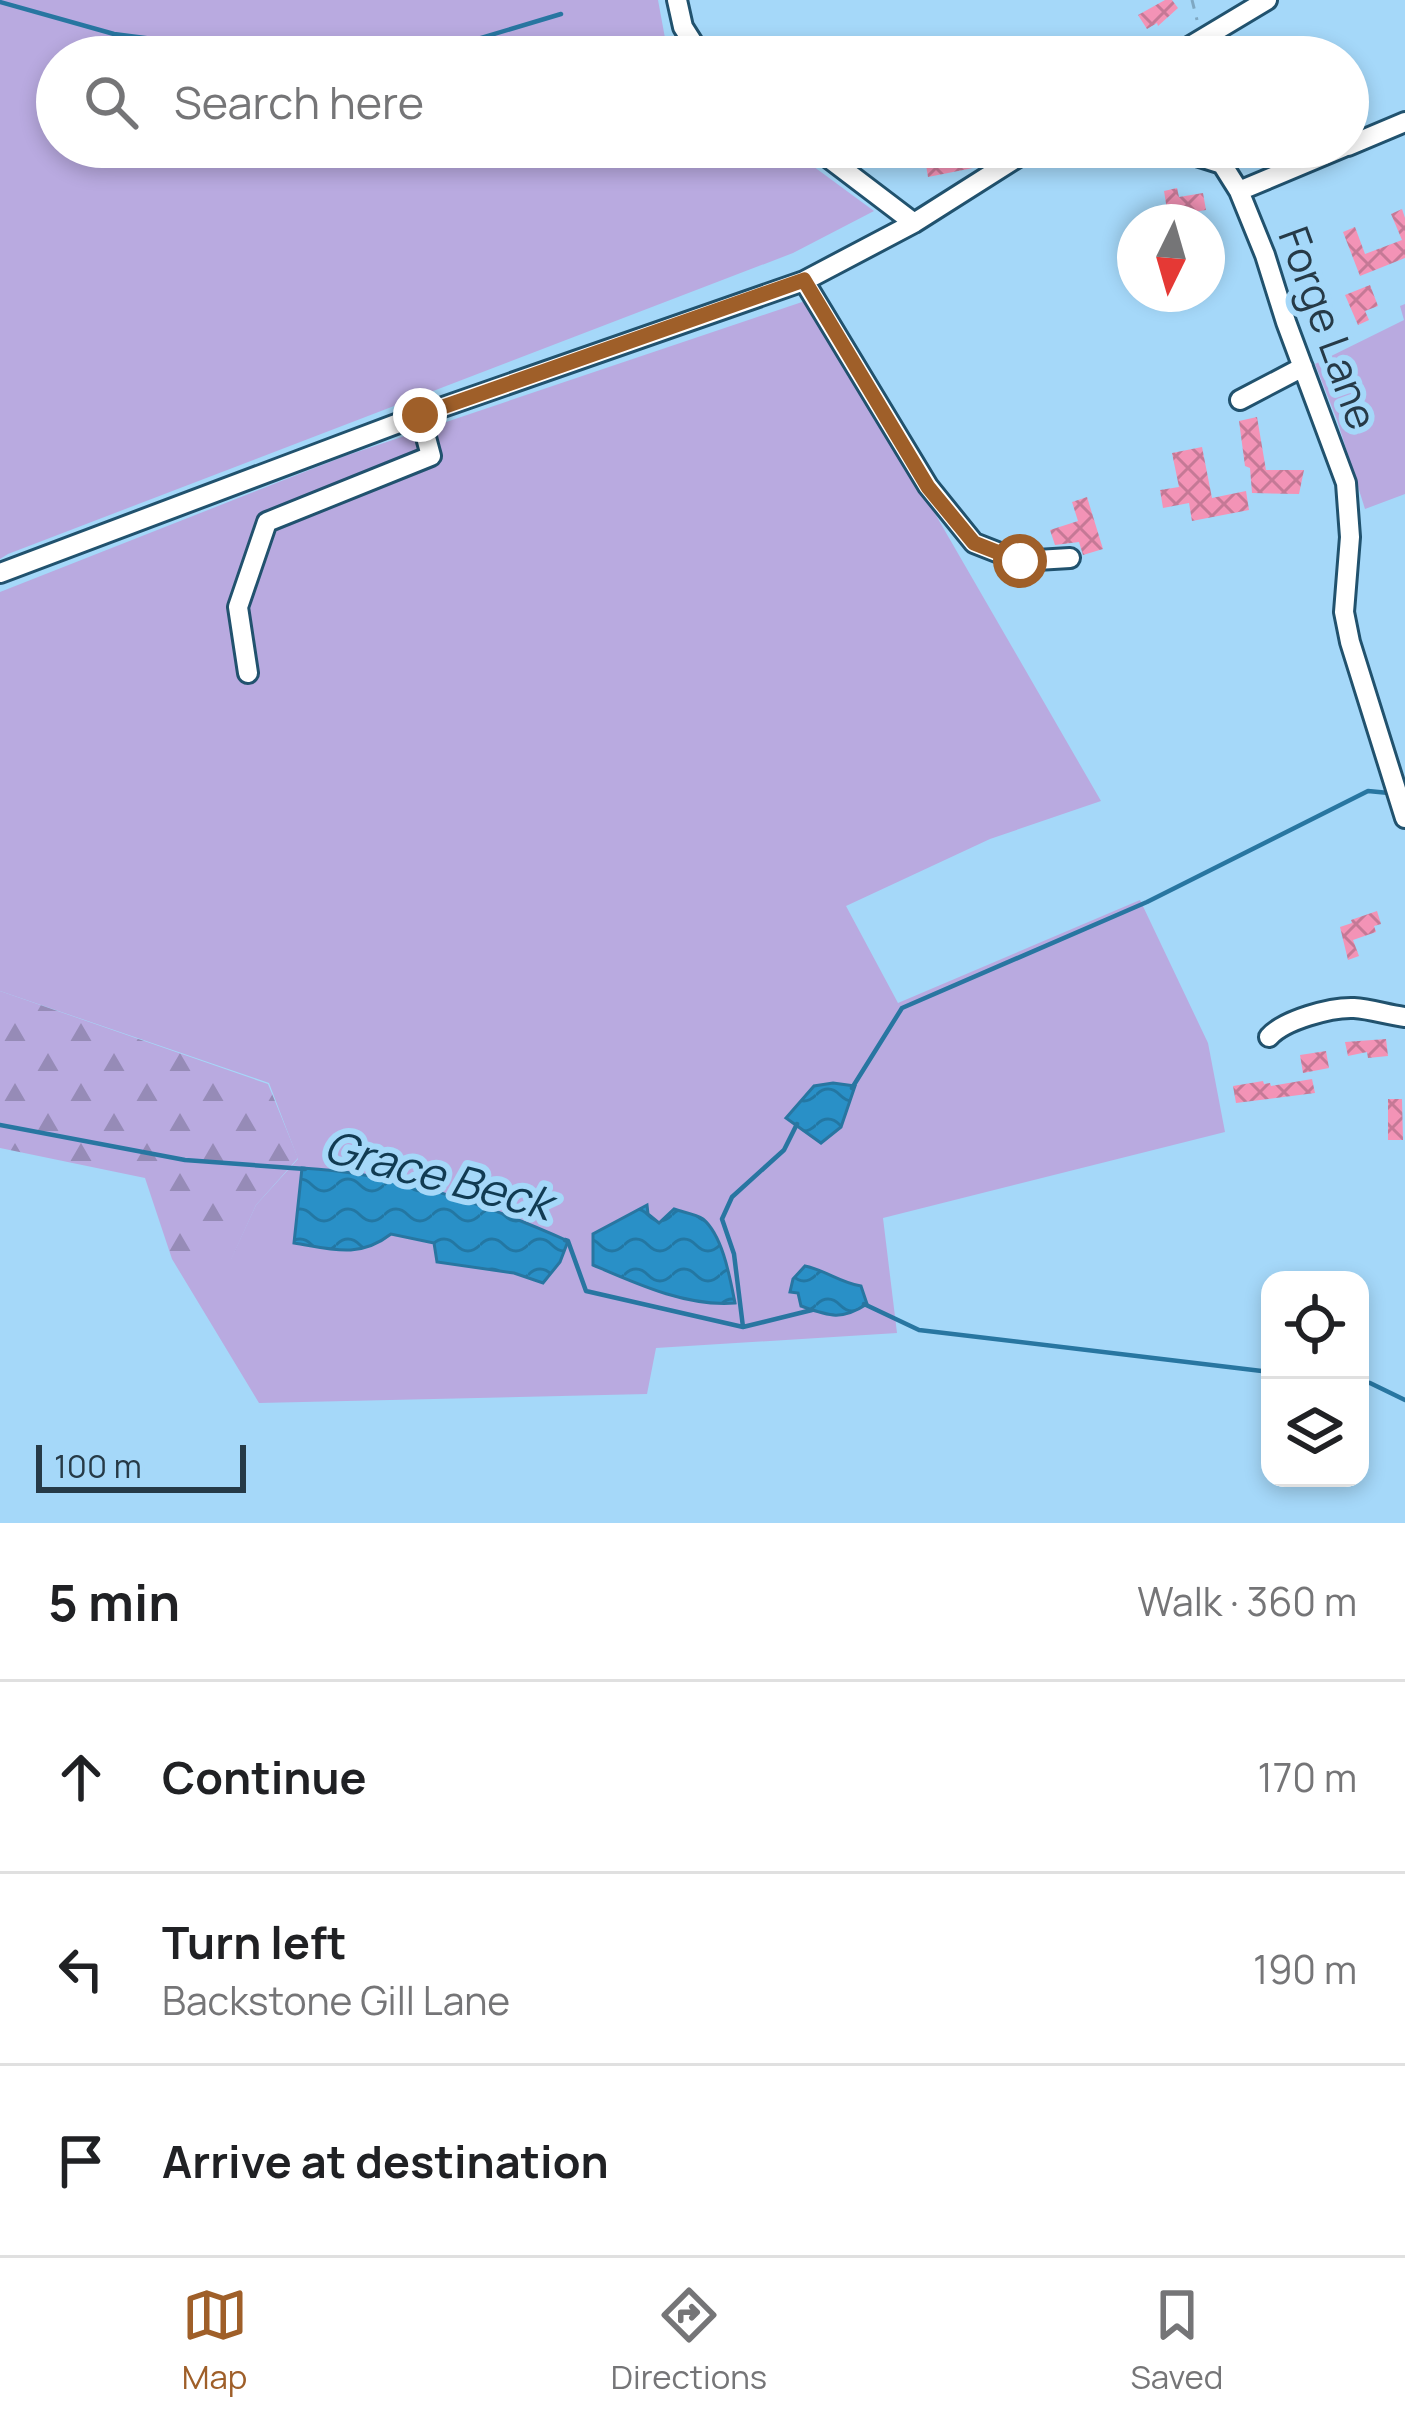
<!DOCTYPE html>
<meta charset="utf-8">
<style>
:root{--surface:#fff;--page:#f6f6f6;--text:#202124;--muted:#757577;--line:#e0e0e0;--accent:#9f5f29}
body{margin:0;font-family:Manrope,sans-serif;background:var(--page);color:var(--text)}
.controls{position:absolute;right:36px;bottom:36px;display:grid;overflow:hidden;border-radius:24px;box-shadow:0 6px 18px #0003}
.controls button{width:108px;height:108px;display:grid;place-items:center;padding:0;border:0;border-bottom:3px solid var(--line);background:var(--surface);color:var(--text);font:60px sans-serif}
.compass{position:absolute;left:1117px;top:204px;width:108px;height:108px;border-radius:50%;background:var(--surface);box-shadow:0 6px 18px #0003;rotate:185deg}
.scale{position:absolute;left:36px;bottom:30px;width:210px;box-sizing:border-box;padding-left:12px;border:6px solid #263a47;border-top:0;font-size:33px;line-height:42px;white-space:nowrap;color:#263a47;-webkit-text-stroke:9px #a5d8f9;paint-order:stroke}
.stop{position:absolute;width:36px;height:36px;margin:-27px;border:9px solid #9f5f29;border-radius:50%;background:#fff}
.stop.end{background:#9f5f29;border-color:#fff;box-shadow:0 3px 12px #0008}
.list{margin:0;padding:0;list-style:none}
h2{display:flex;justify-content:space-between;align-items:center;height:156px;margin:0;padding:0 48px;font-size:51px}
h2 small{font-size:39px;font-weight:400;color:var(--muted)}
.list li{display:grid;grid-template-columns:78px 1fr auto;gap:36px;align-items:center;box-sizing:border-box;height:192px;padding:0 48px;border-top:3px solid var(--line)}
.list b{display:block;font-size:45px;white-space:nowrap}
.list p{margin:0;font-size:39px;white-space:nowrap;color:var(--muted)}
.list em{font-size:39px;font-style:normal;color:var(--muted)}
.icon{flex:none;width:66px;height:66px;fill:none;stroke:currentColor;stroke-width:2;stroke-linecap:round;stroke-linejoin:round}
.map{position:relative;flex:none;width:1405px;height:1523px;overflow:hidden}
.search{position:absolute;background:var(--surface);box-shadow:0 6px 18px #0003;left:36px;right:36px;top:36px;height:132px;display:flex;align-items:center;gap:30px;box-sizing:border-box;padding:0 42px;border-radius:66px;color:var(--muted);font-size:45px}
.sheet{height:732px;background:var(--surface)}
nav{display:flex;justify-content:space-around;align-items:center;box-sizing:border-box;height:168px;border-top:3px solid var(--line);background:var(--surface);font-size:33px;color:var(--muted)}
nav a{display:grid;justify-items:center;gap:6px}
nav .on{color:var(--accent)}
.map>svg:first-child{display:block}
.grass{fill:#b9aae0}
.forest{fill:url(#forest-firs)}
.water{fill:url(#water-waves);stroke:#2876a1;stroke-width:3}
.lines{fill:none;stroke-linecap:round;stroke-linejoin:round}
.stream{stroke:#2876a1;stroke-width:4.5}
.building{fill:url(#building-cross-hatch)}
.minor-casing{stroke:#21526e;stroke-width:24}
.path{stroke:#7fa8c3;stroke-width:3;stroke-dasharray:9 9;stroke-linecap:butt}
.minor{stroke:#fff;stroke-width:18}
.route{stroke:#9f5f29;stroke-width:15}
.labels{text-anchor:middle;stroke-width:12;stroke-linejoin:round;paint-order:stroke}
.street-label{font-size:42px;fill:#263a47;stroke:#a5d8f9}
.water-label{font-size:45px;font-style:italic;fill:#113b52;stroke:#a5d8f9}
</style>
<div class="map">
<svg width="1405" height="1523" viewBox="0 0 1405 1523">
<defs>
<pattern id="forest-firs" width="22" height="20" patternUnits="userSpaceOnUse" patternTransform="scale(3)"><rect width="22" height="20" fill="#b9aae0"/><path d="M5 1l3.5 6h-7zM16 11l3.5 6h-7z" fill="#968bb7"/></pattern>
<pattern id="water-waves" width="16" height="10" patternUnits="userSpaceOnUse" patternTransform="scale(3)"><rect width="16" height="10" fill="#2990c7"/><path d="M0 5q4-4 8 0t8 0" fill="none" stroke="#2377a3"/></pattern>
<pattern id="building-cross-hatch" width="8" height="8" patternUnits="userSpaceOnUse" patternTransform="scale(3)"><rect width="8" height="8" fill="#f393b6"/><path d="M0 0l8 8M0 8l8-8" fill="none" stroke="#c57996"/></pattern>
</defs>
<rect width="100%" height="100%" fill="#a5d8f9"/>
<path class="grass" d="M0 0H658L665 38 679 57H57V147H787L874 211 793 253 8 554 0 559Z
M811 299 1101 801 990 839 846 906 898 1003 1140 900 1208 1043 1225 1132 883 1218 897 1333 656 1348 647 1394 259 1403 172 1259H231L256 1205 298 1159 269 1083 0 991V592L345 456Z
M1405 304V494L1365 509 1337 420 1315 364 1404 320 1400 306Z"/>
<path class="forest" d="M0 991 268 1084 298 1158 256 1205 231 1260 172 1259 145 1178 0 1148Z"/>
<path class="water" d="M833 1083 855 1086 841 1127 821 1143 786 1118 814 1086Z
M302 1168C395 1173 484 1203 568 1241L560 1262 543 1283 514 1273 437 1262 434 1243 391 1234C359 1259 331 1249 294 1243Z
M647 1205 648 1214 659 1223 674 1209C682 1212 696 1214 703 1219 723 1236 730 1278 735 1303 687 1307 637 1284 593 1265V1234Z
M805 1266C825 1270 841 1283 861 1286L867 1304C841 1321 829 1316 801 1306L798 1293 790 1292 793 1279Z"/>
<g class="lines">
<path class="stream" d="M0 2 114 34 176 42 390 56 424 55 561 14
M852 1088 902 1008 1147 902 1368 791 1389 793
M0 1125 185 1160 305 1169
M565 1240 568 1241 586 1291 743 1327 812 1310
M864 1304 919 1330 1270 1372
M743 1327 734 1254 722 1219 732 1197 784 1150 797 1124
M1360 1382 1370 1383 1405 1400"/>
</g>
<path class="building" d="M1165 0H1172L1178 8 1158 26 1157 23 1147 29 1138 15Z
M974 147H988L991 158 978 167 928 177 925 159 975 149Z
M1177 188 1179 197 1203 193 1206 210 1168 216 1164 191Z
M1402 209 1405 218V258L1360 276 1343 232 1355 227 1365 254 1402 240 1391 214Z
M1370 285 1378 306 1365 311 1369 320 1358 325 1345 295Z
M1257 417 1266 470H1304L1299 494 1252 493 1250 468 1245 466 1239 421Z
M1202 447 1212 498 1246 491 1249 510 1192 521 1189 503 1163 508 1160 490 1179 487 1172 453Z
M1087 497 1103 549 1083 555 1079 542 1055 545 1050 530 1078 521 1072 502Z
M1377 911 1381 924 1374 926 1376 932 1353 940 1359 956 1348 960 1340 927 1352 923 1351 920Z
M1386 1039 1388 1056 1368 1058 1367 1052 1348 1056 1345 1042Z
M1326 1051 1329 1068 1303 1073 1300 1055Z
M1312 1079 1315 1093 1236 1103 1233 1086 1263 1081 1264 1084 1270 1083 1271 1086Z
M1388 1099H1402L1403 1140H1388Z"/>
<g class="lines">
<defs>
<path id="minor" d="M677 0 683 27 702 57
M1172 57 1267 0
M1348 146 1405 122
M814 147 914 223
M1168 147 1222 164
M1215 147 1222 164 1239 191 1265 255 1286 322 1346 483 1350 537 1344 612 1350 642 1405 818
M1239 191 1344 147
M804 281 928 486 974 543 1020 561 1070 558
M1240 400 1303 367
M0 573 420 415 804 281 914 223 1034 147
M248 673 238 607 267 522 431 456 420 415
M1269 1037C1284 1020 1331 1007 1354 1008 1371 1009 1388 1015 1405 1017"/>
</defs>
<use href="#minor" class="minor-casing"/>
<path class="path" d="M1192 0 1197 20"/>
<use href="#minor" class="minor"/>
</g>
<g class="lines">
<path class="route" d="M420 415 804 280 928 487 974 543 1020 561"/>
</g>
<g class="labels">
<g class="street-label">
<text transform="translate(1328 328) rotate(70)" y="15">Forge Lane</text>
</g>
<g class="water-label">
<text transform="translate(438 1175) rotate(15)" y="16">Grace Beck</text>
</g>
</g>
</svg>
<div class="controls">
<button><svg class="icon" aria-label="locate" viewBox="0 0 24 24"><circle cx="12" cy="12" r="6"/><path d="M12 2v4M12 18v4M2 12h4M18 12h4"/></svg></button>
<button><svg class="icon" aria-label="layers" viewBox="0 0 24 24"><path d="M12 4l9 5-9 5-9-5zM3 14l9 5 9-5"/></svg></button>
</div>
<svg class="compass" viewBox="-18 -18 36 36"><path d="M0-13l5 13h-10z" fill="#e53935"/><path d="M0 13l5-13h-10z" fill="#757577"/></svg>
<div class="scale">100 m</div>
<div class="stop" style="left:1020px;top:561px"></div>
<div class="stop end" style="left:420px;top:415px"></div>
<div class="search"><svg class="icon" aria-label="search" viewBox="0 0 24 24"><circle cx="10" cy="10" r="6"/><path d="M15 15l6 6"/></svg>Search here</div>
</div>
<section class="sheet">
<h2>5 min<small>Walk · 360 m</small></h2>
<ul class="list">
<li><svg class="icon" aria-label="ahead" viewBox="0 0 24 24"><path d="M12 20V5M6 11l6-6 6 6"/></svg><div><b>Continue</b></div><em>170 m</em></li>
<li><svg class="icon" aria-label="left" viewBox="0 0 24 24"><path d="M17 20v-9H6M10 6l-5 5 5 5"/></svg><div><b>Turn left</b><p>Backstone Gill Lane</p></div><em>190 m</em></li>
<li><svg class="icon" aria-label="arrive" viewBox="0 0 24 24"><path d="M6 21V4h12l-3 4 3 4H6"/></svg><div><b>Arrive at destination</b></div></li>
</ul>
</section>
<nav>
<a class="on"><svg class="icon" aria-label="map" viewBox="0 0 24 24"><path d="M3 6l6-2 6 2 6-2v14l-6 2-6-2-6 2zM9 4v14M15 6v14"/></svg>Map</a>
<a><svg class="icon" aria-label="directions" viewBox="0 0 24 24"><path d="M12 3l9 9-9 9-9-9zM9 14v-3h6M13 9l2 2-2 2"/></svg>Directions</a>
<a><svg class="icon" aria-label="saved" viewBox="0 0 24 24"><path d="M7 4h10v16l-5-4-5 4z"/></svg>Saved</a>
</nav>
